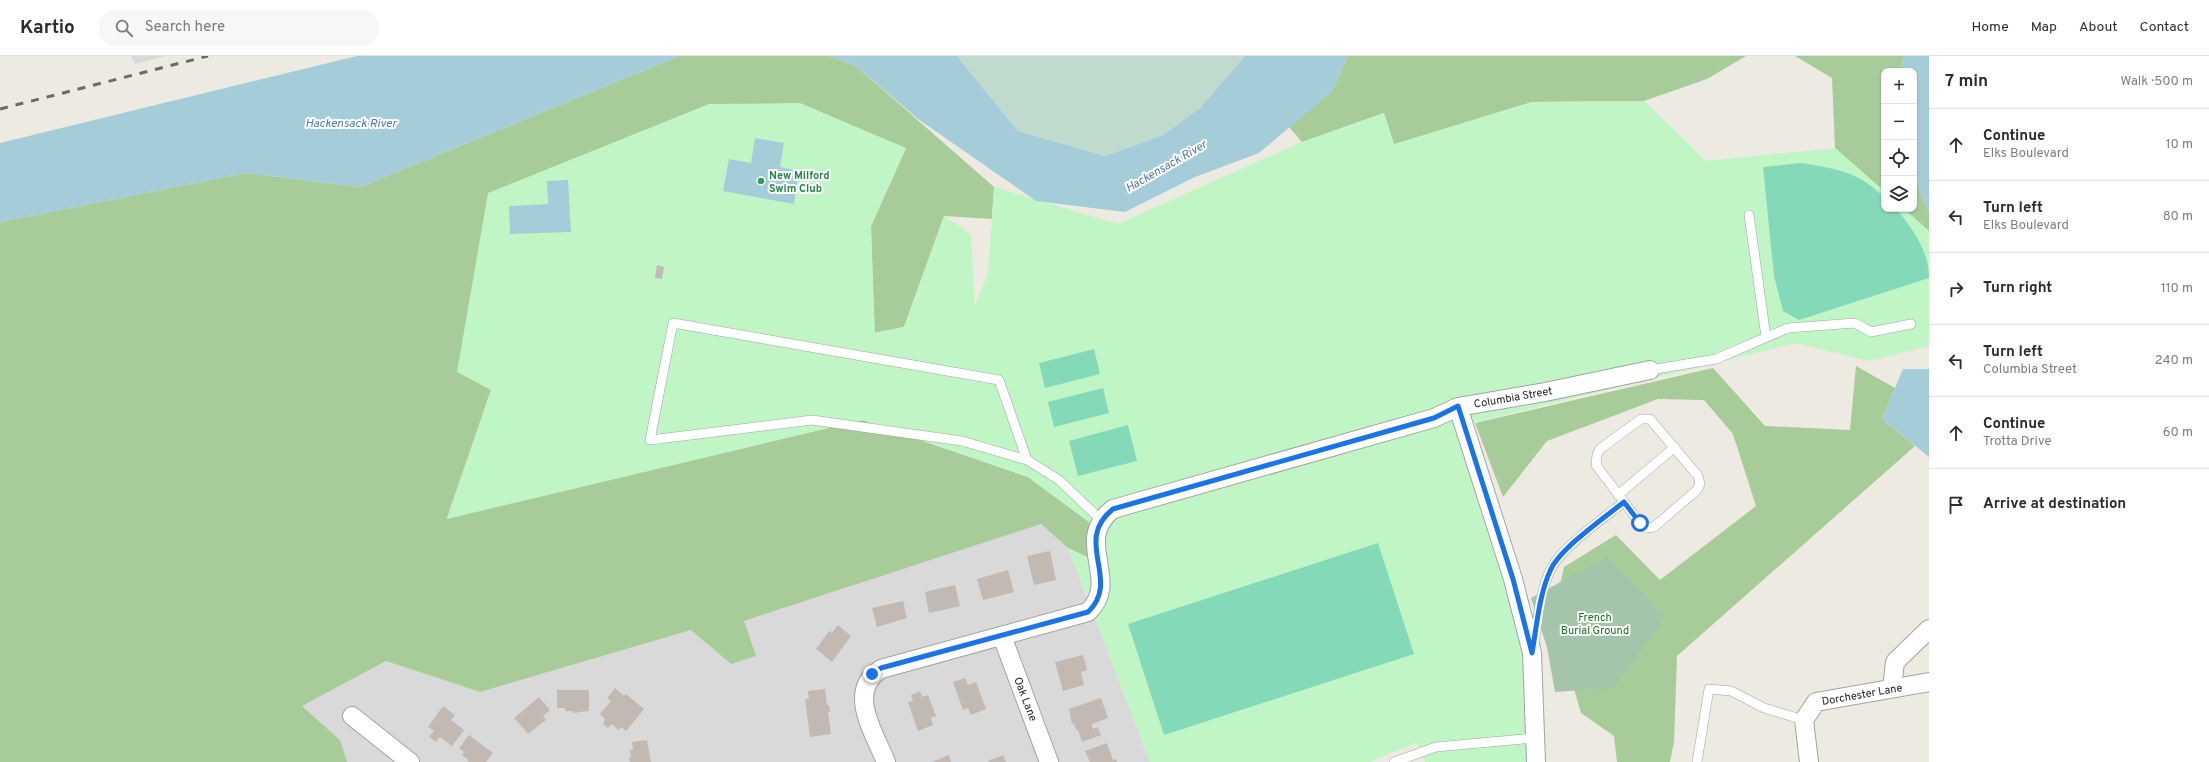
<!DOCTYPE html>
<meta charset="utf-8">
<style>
:root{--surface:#fff;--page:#f7f7f7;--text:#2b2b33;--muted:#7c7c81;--line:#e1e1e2}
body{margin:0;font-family:Overpass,sans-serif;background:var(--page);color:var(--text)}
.controls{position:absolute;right:12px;top:12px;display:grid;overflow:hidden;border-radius:8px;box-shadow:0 1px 3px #0004}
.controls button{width:36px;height:36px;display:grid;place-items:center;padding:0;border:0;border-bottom:1px solid var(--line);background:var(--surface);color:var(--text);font:20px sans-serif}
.stop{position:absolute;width:12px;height:12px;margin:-9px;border:3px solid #1a73e8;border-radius:50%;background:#fff}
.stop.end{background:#1a73e8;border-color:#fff;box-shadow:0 1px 4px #0008}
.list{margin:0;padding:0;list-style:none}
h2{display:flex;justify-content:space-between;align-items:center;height:52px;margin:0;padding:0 16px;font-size:17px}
h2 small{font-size:13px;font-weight:400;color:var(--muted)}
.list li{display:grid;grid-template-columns:26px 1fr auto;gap:12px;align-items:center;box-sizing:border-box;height:72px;padding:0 16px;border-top:1px solid var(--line)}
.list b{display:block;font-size:15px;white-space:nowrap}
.list p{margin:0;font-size:13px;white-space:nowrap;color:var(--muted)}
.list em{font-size:13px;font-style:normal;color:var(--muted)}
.icon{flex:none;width:22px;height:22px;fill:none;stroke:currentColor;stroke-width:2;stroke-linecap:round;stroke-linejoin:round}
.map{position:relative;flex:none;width:1929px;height:706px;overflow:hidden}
header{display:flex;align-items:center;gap:24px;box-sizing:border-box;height:56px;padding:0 20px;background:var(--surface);border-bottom:1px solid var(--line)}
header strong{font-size:19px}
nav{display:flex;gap:22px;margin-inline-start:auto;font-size:14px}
.search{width:280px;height:36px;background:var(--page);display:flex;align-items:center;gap:10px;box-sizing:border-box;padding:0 14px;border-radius:16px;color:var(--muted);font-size:15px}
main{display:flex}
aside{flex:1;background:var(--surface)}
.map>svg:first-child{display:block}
.residential{fill:#dad9d9}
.forest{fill:#a7cb99}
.wetland{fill:#c0dbce}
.cemetery{fill:#a5c5aa}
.park{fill:#c0f6c5}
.pitch{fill:#84d9b8}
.water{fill:#a5cdd9}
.building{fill:#c1b9b2}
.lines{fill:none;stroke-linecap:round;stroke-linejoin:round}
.lane-casing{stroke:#a3a3a3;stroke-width:10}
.street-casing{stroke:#a3a3a3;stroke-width:20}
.lane{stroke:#fff;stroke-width:9}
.street{stroke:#fff;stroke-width:18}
.rail{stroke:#6a6a6a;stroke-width:3;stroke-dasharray:8 8;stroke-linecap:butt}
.route{stroke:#1a73e8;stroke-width:5}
.leisure-dot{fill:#2e9e5b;stroke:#fff;stroke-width:1.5}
.labels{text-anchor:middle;stroke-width:4;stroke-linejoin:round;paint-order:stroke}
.leisure-label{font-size:11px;font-weight:bold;fill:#27864d;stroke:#fff;text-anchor:start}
.street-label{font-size:11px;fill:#1c1c1c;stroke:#fff}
.park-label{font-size:11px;fill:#107419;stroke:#fff}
.water-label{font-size:12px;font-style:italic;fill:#4e7aa7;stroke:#fff}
</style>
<header>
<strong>Kartio</strong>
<div class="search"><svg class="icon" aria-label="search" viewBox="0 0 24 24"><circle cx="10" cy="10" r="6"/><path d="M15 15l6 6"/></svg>Search here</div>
<nav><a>Home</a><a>Map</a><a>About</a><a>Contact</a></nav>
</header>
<main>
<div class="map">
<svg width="1929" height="706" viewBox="0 0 1929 706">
<rect width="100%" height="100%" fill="#edeae2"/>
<path class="residential" d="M131 0H166L135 8Z
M1041 468 1068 492 1150 706H347L340 684 302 650 386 605 480 636 691 574 731 608 744 565Z"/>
<path class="forest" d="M679 0H830L856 10 994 131 992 163 944 160 904 271 874 277 871 170 906 92 491 334 447 462 862 364 1028 421 1089 466 1087 501 1068 492 1041 468 744 565 756 600 731 608 691 574 480 636 386 605 302 650 340 684 347 706H0V166L245 117 360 131Z
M1348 0H1746L1707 23 1644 45 1532 46 1394 89 1384 57 1302 86 1289 71 1332 35Z
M1795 0H1904L1900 15H1884V135L1835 92 1832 22Z
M1914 121 1929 157V175L1904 153H1914Z
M1856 310 1895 332 1882 363 1915 390 1677 600 1674 686 1670 706H1617L1614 680 1581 657 1553 561 1564 511 1616 479 1660 524 1756 450 1733 378 1704 344 1658 343 1547 385 1503 441 1475 367 1713 312 1765 370 1850 374Z"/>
<path class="wetland" d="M957 0H1245L1200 52 1163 79 1105 100 1018 75Z"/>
<path class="cemetery" d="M1607 501 1665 561 1613 632 1555 636 1547 591 1531 542Z"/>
<path class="park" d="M1644 45 1706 105 1835 92 1884 135V153H1904L1929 175V290L1869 305 1796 287 1485 364 1455 375 1526 596 1534 706H1425L1416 687 1369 706H1150L1068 492 1087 501 1089 466 1028 421 862 364 447 463 491 334 457 316 488 137 709 48 800 47 906 92 871 170 875 277 904 271 944 160 971 178 975 250 988 217 994 131 1118 168 1302 86 1384 57 1394 88 1532 46Z"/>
<path class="pitch" d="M1801 107C1837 113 1857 115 1884 141V153H1896C1913 172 1929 196 1929 222L1799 264 1783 255 1774 220 1763 111Z
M1094 293 1100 318 1045 332 1039 307Z
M1103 332 1109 357 1054 371 1048 346Z
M1128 369 1137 405 1078 420 1069 385Z
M1378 487 1414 598 1164 679 1128 568Z"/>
<path class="water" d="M357 0H679L360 131 245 117 0 166V87Z
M830 0H957L1018 75 1105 100 1163 79 1200 52 1245 0H1348L1332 35 1259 97 1195 121 1125 156 1036 145 918 63 856 10Z
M1904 0H1929V157L1914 121V15H1900Z
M755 82 784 87 780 111 799 115 794 148 723 135 729 103 751 107Z
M568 124 571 176 510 178 509 150 548 148 547 125Z
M1903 313H1929V401L1882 363Z"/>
<path class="building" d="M657 209 664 211 662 223 655 222Z
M1050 495 1056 524 1034 529 1027 500Z
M1008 514 1014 536 983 544 977 523Z
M955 529 960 550 929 557 925 536Z
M903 545 907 562 877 571 872 552Z
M838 569 851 580 832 606 816 593 829 575 832 577Z
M1083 599 1087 614 1081 616 1084 629 1063 635 1055 606Z
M965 622 968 629 976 626 986 653 971 659 968 652 963 654 953 626Z
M615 632 624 640 626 638 644 653 626 675 621 671 618 674 612 668 608 672 603 668 605 663 600 658 611 645 607 642Z
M825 633 827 649H829L830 656H828L831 678 810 681 805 643H809L808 635Z
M557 634H589V655L573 657V655H565V652H557Z
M920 635 922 641 928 639 936 660 931 662 933 669 918 675 908 646 913 645 911 639Z
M539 641 550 654 543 660 546 664 528 678 514 662Z
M1101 642 1108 662 1092 668 1093 673 1098 671 1101 679 1082 686 1078 674H1076L1074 667 1072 668 1069 653Z
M443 650 455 659 451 664 464 674 452 690 440 681 436 686 429 681 434 675 428 671Z
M469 679 493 697 486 706H467L469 704 462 699 464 696 459 692Z
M647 684 651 706H630L629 701H631L630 694H633L632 686Z
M1107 687 1113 704 1116 703 1117 706H1090L1085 695Z
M949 699 951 706H931Z
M1003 699 1006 706H989L988 705Z"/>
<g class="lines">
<defs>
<path id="lane" d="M1749 159 1766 281
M1650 314 1716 303 1788 272 1855 267 1871 276 1911 268
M1027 404 999 324 673 267 650 384 812 364 962 385 1027 404 1059 424 1101 464
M1618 439 1675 391
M1534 588C1538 563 1540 535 1551 513 1561 492 1605 461 1624 446L1640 467 1646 472 1654 471 1697 434 1700 428 1698 420 1650 363H1641L1600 393 1597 399 1596 409 1624 446
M1394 706 1436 691 1535 682
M1697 706 1709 633 1731 635 1764 652 1804 664"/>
<path id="street" d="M1458 351 1513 523 1532 597 1536 706
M1002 580 1049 706
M1892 632 1895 606 1929 573
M352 660 410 706
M886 706C874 676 846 635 881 613L1088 556C1122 524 1072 485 1113 453L1434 362 1458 351 1545 336 1650 314
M1809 706 1804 664 1816 646 1929 626"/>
</defs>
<use href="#lane" class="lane-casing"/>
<use href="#street" class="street-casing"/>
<use href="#lane" class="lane"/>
<use href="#street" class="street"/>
<path class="rail" d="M0 53 208 0"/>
</g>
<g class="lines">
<path class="route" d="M872 618 881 612 1088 556C1122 524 1072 485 1113 453L1434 362 1458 350 1513 523 1532 597C1537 569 1539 538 1551 513 1561 492 1605 461 1624 446L1640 467"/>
</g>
<circle class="leisure-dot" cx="761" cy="125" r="4"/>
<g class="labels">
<g class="leisure-label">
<text x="769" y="123">New Milford<tspan x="769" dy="13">Swim Club</tspan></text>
</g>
<g class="street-label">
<text transform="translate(1513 341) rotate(-10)" y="4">Columbia Street</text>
<text transform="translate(1862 638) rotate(-10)" y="4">Dorchester Lane</text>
<text transform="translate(1026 643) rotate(69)" y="4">Oak Lane</text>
</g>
<g class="park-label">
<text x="1595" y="565">French<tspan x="1595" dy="13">Burial Ground</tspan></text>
</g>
<g class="water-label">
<text x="351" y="71">Hackensack River</text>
<text transform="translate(1166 110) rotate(-30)" y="4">Hackensack River</text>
</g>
</g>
</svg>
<div class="controls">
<button>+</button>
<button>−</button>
<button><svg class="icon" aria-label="locate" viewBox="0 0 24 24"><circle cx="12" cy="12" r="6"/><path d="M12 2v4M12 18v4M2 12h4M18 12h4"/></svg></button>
<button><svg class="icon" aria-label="layers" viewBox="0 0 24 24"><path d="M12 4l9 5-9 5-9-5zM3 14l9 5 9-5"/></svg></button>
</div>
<div class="stop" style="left:1640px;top:467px"></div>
<div class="stop end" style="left:872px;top:618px"></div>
</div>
<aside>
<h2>7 min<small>Walk · 500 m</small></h2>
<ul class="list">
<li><svg class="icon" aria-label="ahead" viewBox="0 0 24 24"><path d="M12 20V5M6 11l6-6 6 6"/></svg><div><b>Continue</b><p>Elks Boulevard</p></div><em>10 m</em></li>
<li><svg class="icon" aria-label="left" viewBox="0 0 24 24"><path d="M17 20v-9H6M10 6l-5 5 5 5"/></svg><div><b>Turn left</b><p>Elks Boulevard</p></div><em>80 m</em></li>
<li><svg class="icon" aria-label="right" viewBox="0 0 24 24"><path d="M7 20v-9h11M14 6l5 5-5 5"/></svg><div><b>Turn right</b></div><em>110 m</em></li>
<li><svg class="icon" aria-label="left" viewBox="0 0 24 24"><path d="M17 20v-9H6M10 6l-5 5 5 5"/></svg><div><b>Turn left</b><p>Columbia Street</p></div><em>240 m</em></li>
<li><svg class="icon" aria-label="ahead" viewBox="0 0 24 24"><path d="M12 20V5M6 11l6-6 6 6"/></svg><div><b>Continue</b><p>Trotta Drive</p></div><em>60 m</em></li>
<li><svg class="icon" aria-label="arrive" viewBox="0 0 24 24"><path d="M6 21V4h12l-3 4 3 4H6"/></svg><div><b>Arrive at destination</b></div></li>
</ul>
</aside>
</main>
